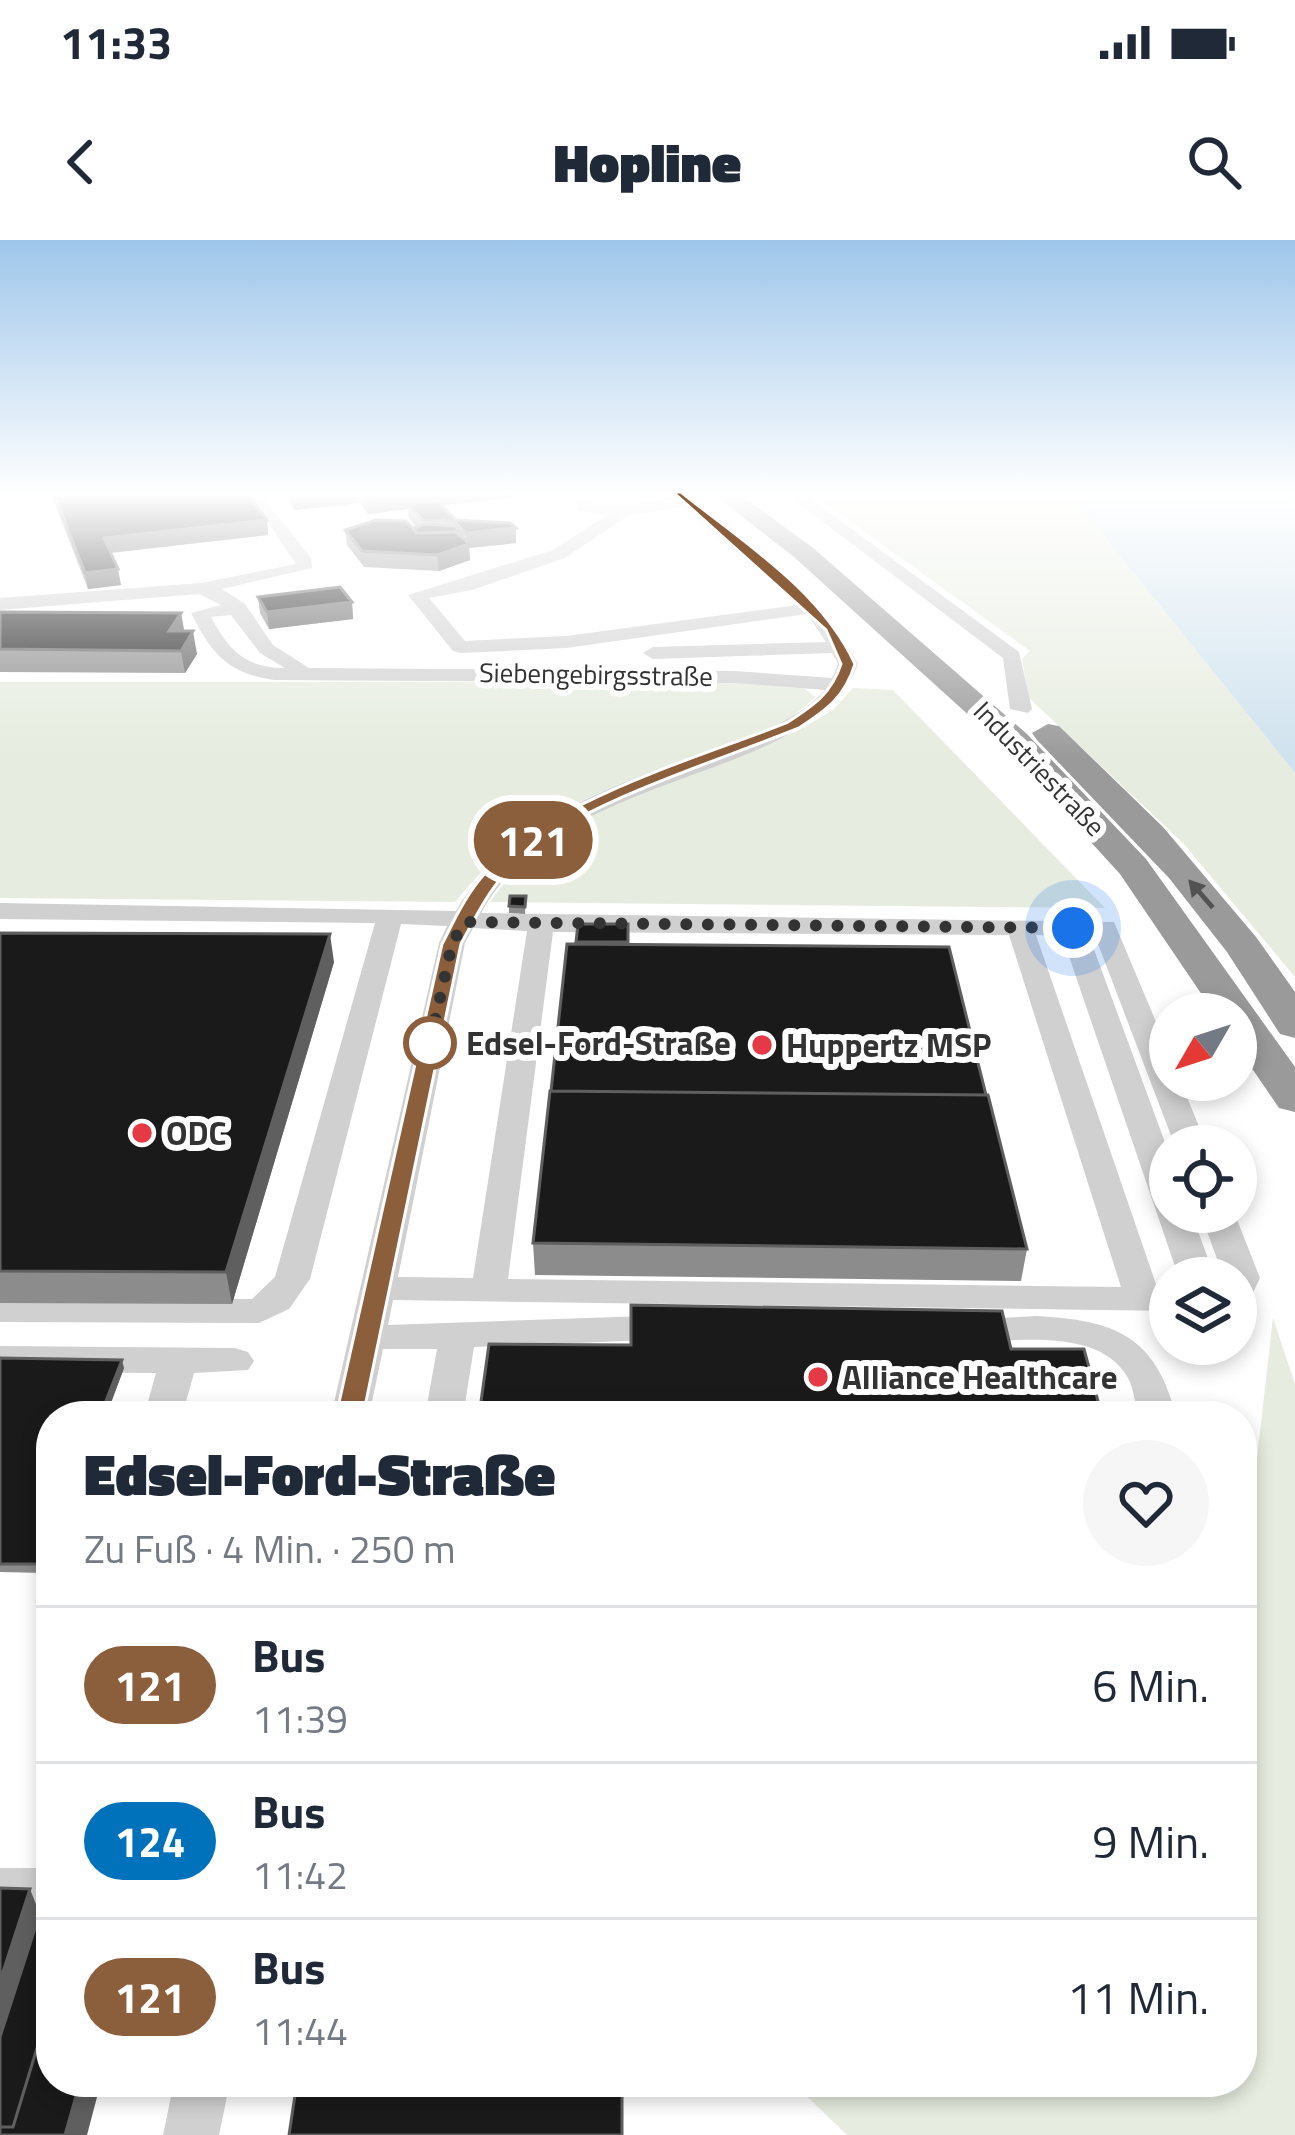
<!DOCTYPE html>
<html lang="de">
<meta charset="utf-8">
<style>
:root{--surface:#fff;--page:#f6f6f7;--text:#1f2937;--muted:#747a83;--line:#e0e1e3}
body{margin:0;font-family:"Titillium Web",sans-serif;background:var(--page);color:var(--text);height:100vh;display:flex;flex-direction:column;font-size:45px;white-space:nowrap}
*{box-sizing:border-box;margin:0}
p{font-size:39px;color:var(--muted)}
.icon{flex:none;width:66px;height:66px;fill:none;stroke:currentColor;stroke-width:2;stroke-linecap:round;stroke-linejoin:round}
.map{position:relative;flex:1;overflow:hidden}
.drawer{position:absolute;left:36px;top:1161px;width:1221px;height:696px;display:flex;flex-direction:column;background:var(--surface);border-radius:48px;box-shadow:0 6px 18px #0003}
.drawer>*{flex:none}
.badge{padding:0 24px;border-radius:39px;font-size:42px;line-height:78px}
.needle{width:78px;rotate:231deg}
.buttons{position:absolute;left:1149px;top:753px;display:grid;gap:24px}
.buttons a{display:grid;place-items:center;width:108px;height:108px;border-radius:50%;background:var(--surface);box-shadow:0 6px 18px #0003;font-size:60px}
.you{position:absolute;width:60px;height:60px;margin:-30px;border:9px solid #fff;border-radius:50%;background:#1a73e8;box-shadow:0 0 0 18px #1a73e833}
.map>.badge{position:absolute;translate:-50% -50%;box-shadow:0 0 0 6px #fff}
.round{display:grid;place-items:center;flex:none;width:126px;height:126px;border-radius:63px;background:var(--page)}
.headline{display:flex;align-items:center;justify-content:space-between;height:204px;padding:0 48px}
h1{font-size:57px;font-weight:800;line-height:90px}
ul{padding:0;list-style:none}
li{display:flex;align-items:center;gap:36px;height:156px;padding:0 48px;border-top:3px solid var(--line)}
li div{flex:1}
li b{display:block;font-size:45px}
li em{font-style:normal}
li .badge{min-width:132px;font-weight:700;text-align:center}
.status{display:flex;justify-content:space-between;align-items:center;height:84px;padding:0 60px;background:var(--surface);direction:ltr}
.status svg{height:33px;fill:currentColor}
header{display:flex;justify-content:space-between;align-items:center;height:156px;padding:0 48px;background:var(--surface);font-size:54px;font-weight:800}
.map>svg:first-child{display:block}
.green{fill:#e6ecdf}
.water{fill:#cfe2ee}
.lines{fill:none;stroke-linecap:round;stroke-linejoin:round}
.minor{fill:#d0d0d0;fill-rule:evenodd}
.highway{fill:#9a9a9a;fill-rule:evenodd}
.wall{fill:#8c8c8c}
.shaded-wall{fill:#5f5f5f}
.building{fill:#1a1a1a;stroke:#5f5f5f;stroke-width:3}
.oneway{fill:#525252}
.line{fill:#8b5e3c;stroke:#fff;stroke-width:3}
.walk{stroke:#333;stroke-width:12;stroke-dasharray:0 21.6}
.stop-dot{fill:#fff;stroke:#8b5e3c;stroke-width:6}
.poi-dot{fill:#e63946;stroke:#fff;stroke-width:4.5}
.labels{text-anchor:middle;stroke-width:12;stroke-linejoin:round;paint-order:stroke}
.far-street-label{font-size:27px;fill:#333;stroke:#fff}
.stop-label{font-size:33px;font-weight:bold;fill:#333;stroke:#fff;text-anchor:start}
.poi-label{font-size:33px;font-weight:bold;fill:#333;stroke:#fff;text-anchor:start}
</style>
<div class="status"><b>11:33</b><svg viewBox="0 0 49 12"><path d="M0 12V9h3v3zM5 12V6h3v6zM10 12V3h3v9zM15 12V0h3v12zM26 1h20v11H26zM47 4h2v5h-2z"/></svg></div>
<header><svg class="icon" aria-label="back" viewBox="0 0 24 24"><path d="M15 5l-7 7 7 7"/></svg>Hopline<svg class="icon" aria-label="search" viewBox="0 0 24 24"><circle cx="10" cy="10" r="6"/><path d="M15 15l6 6"/></svg></header>
<div class="map">
<svg width="1295" height="1895" viewBox="0 0 1295 1895">
<rect width="100%" height="100%" fill="#fff"/>
<path class="green" d="M812,254H1070L1295,533V737L1183,603L1029,458L1022,419L1030,411Z
M0,442H733L804,448L815,457C786,488 737,501 698,515C599,550 523,577 455,662L0,658Z
M853,448L893,450L1105,668L490,662C561,560 695,539 801,489L833,470Z
M1273,1078L1295,1144V1895H847L792,1842H1242V1349Z"/>
<path class="water" d="M1070,254H1295V533Z"/>
<g class="lines">
<path class="minor" d="M260,254L311,318L312,328L222,349L245,364L273,405L309,428L735,431L832,438L838,424L832,413L653,419L643,413L653,407L826,402L807,374L566,408L460,413L453,411L408,355L553,310L607,275L577,271L578,264L570,254H586L595,264L623,266L687,254C754,306 819,352 858,424C815,543 560,527 481,673L1114,682L1170,815V840H1180L1207,906H1175L1095,696H1089L1170,916V972H1191L1215,1038H1179L1062,696L1036,695L1157,1047H1170V1071L393,1060L388,1085L674,1075L687,1078L692,1087L687,1096L674,1099L474,1107L463,1176H425L437,1109H383L369,1176H331L439,703L447,686L401,684L310,1039L289,1069L259,1083L0,1082V1058L252,1059L275,1037L375,683L0,679V663L456,671C511,575 622,543 719,507C757,493 797,481 825,450L735,443L274,440C227,433 212,414 191,373L221,365L199,354L0,370V358L201,343L296,324L252,259ZM684,267L798,365L566,396L465,401L429,358L472,350L565,318L629,275ZM231,375L260,413L285,428C245,428 229,410 211,377ZM473,688L527,691L473,1038L398,1037L465,703ZM553,692L1009,695L1121,1047L508,1039Z
M786,254H804L1019,412L1032,469L1028,473L1010,469L1003,418Z
M1200,972H1234L1260,1038L1249,1061L1236,1065V1038H1224Z
M1036,1076C1115,1080 1156,1096 1176,1176H1138C1135,1164 1134,1149 1128,1138C1099,1086 1014,1102 965,1102L952,1099L947,1090L952,1081Z
M0,1106L235,1108L248,1112L254,1121L248,1130L194,1133L182,1176H144L156,1133L0,1132Z
M0,1628H51V1674H0Z
M174,1842H230L219,1895H163Z"/>
<path class="highway" d="M713,254H739L812,307L1027,494L1146,619L1295,827V872L1279,868L1236,805V774H1215L1120,634L1005,508L794,317Z
M1048,484L1059,486L1163,587L1256,697L1295,752V798L1280,794L1227,712L1169,638L1037,500L1032,493Z"/>
</g>
<path class="wall" d="M51,254H248L267,280L268,295L111,313L121,345L88,349Z
M271,254H549L441,266L456,280L516,288V303L469,308L470,320L439,331L364,327L347,305L345,290L416,287L409,279L408,269L368,274L360,263L294,270L289,262L288,255L273,257Z
M258,357L352,362L353,379L269,389L260,373Z
M0,372L181,373L184,391L197,414L185,433L0,432Z
M526,656L525,674L509,673V666Z
M578,684H628V705L986,855L1027,1009L1021,1041L535,1035L533,1003L576,704Z
M0,693L334,722L232,1064L0,1063Z
M0,1118L124,1128L106,1176H51L46,1333L0,1332Z"/>
<path class="shaded-wall" d="M292,254H359L360,263L294,270Z
M414,254H549L412,269L407,264L408,269L368,274L367,259Z
M267,280L268,295L107,313L104,298Z
M516,288V303L469,308L470,320L439,331L437,315L467,305L466,293Z
M118,329L121,345L88,349L85,333Z
M352,362L353,379L269,389L267,372Z
M181,373L185,395L169,391Z
M193,391L197,414L185,433L181,411Z
M330,694L334,722L232,1064L226,1032Z
M122,1120L124,1128L106,1176H100Z
M51,1305V1321L46,1333L44,1324Z
M30,1649L43,1682L0,1817V1741Z
M80,1842H101L87,1895H65Z"/>
<path class="building" d="M54,254H248L267,280L104,298L118,329L85,333Z
M362,254H414L367,259Z
M437,261L456,280L510,283L516,288L466,293L454,281L423,280L407,264Z
M376,280L406,281L417,293L456,292L469,304L437,315L362,311L345,290Z
M425,284L455,286L463,295L460,296L456,292L417,293L413,288Z
M340,347L352,362L267,372L258,357Z
M0,372L181,373L169,391H193L181,411L0,409Z
M510,656H526L525,667L509,666Z
M578,684H628V702H576Z
M0,693L330,694L226,1032L0,1031Z
M567,704L949,707L986,855L551,851Z
M550,851L988,855L1027,1009L533,1003Z
M631,1065L1002,1071L1011,1109H1084L1102,1176H479L489,1104L631,1105Z
M0,1118L122,1120L100,1176H51V1305L44,1324H0Z
M0,1648L30,1649L0,1741Z
M40,1673H51V1762L13,1887H0V1797Z
M51,1762V1842H80L65,1895H0V1887H13Z
M297,1842H622V1895H289Z"/>
<defs><path id="oneway-solid" d="M-6-.8H1V-3.2L6.5 0L1 3.2V.8H-6Z" transform="scale(3)"/></defs>
<use class="oneway" href="#oneway-solid" transform="translate(1201 654) rotate(-131)"/>
<linearGradient id="sky" x2="0" y2="1"><stop stop-color="#9ec6ea"/><stop offset="0.49" stop-color="#fff"/><stop offset="1" stop-color="#fff" stop-opacity="0"/></linearGradient>
<rect width="1295" height="519" fill="url(#sky)"/>
<path class="line" d="M673,252H681C743,302 821,350 855,424C845,457 827,470 799,488C721,520 589,560 526,612C496,637 479,670 461,704L363,1176L350,1186L340,1183L336,1176L442,704C452,685 461,664 474,647C534,563 694,520 788,482C814,465 831,454 841,424L826,390Z"/>
<g class="lines">
<path class="walk" d="M430,803L428,812L452,704L464,682L1073,688"/>
</g>
<circle class="stop-dot" cx="430" cy="803" r="24"/>
<g class="poi-dot">
<circle cx="762" cy="805" r="12"/>
<circle cx="142" cy="893" r="12"/>
<circle cx="818" cy="1137" r="12"/>
</g>
<g class="labels">
<g class="far-street-label">
<text transform="translate(596 435) rotate(1)" y="9">Siebengebirgsstraße</text>
<text transform="translate(1039 529) rotate(46)" y="9">Industriestraße</text>
</g>
<g class="stop-label">
<text x="466" y="815">Edsel-Ford-Straße</text>
</g>
<g class="poi-label">
<text x="786" y="817">Huppertz MSP</text>
<text x="166" y="905">ODC</text>
<text x="842" y="1149">Alliance Healthcare</text>
</g>
</g>
</svg>
<div class="buttons">
<a><svg class="needle" viewBox="-14 -14 28 28"><path d="M0-13l5 13h-10z" fill="#e53935"/><path d="M0 13l5-13h-10z" fill="#747a83"/></svg></a>
<a><svg class="icon" aria-label="locate" viewBox="0 0 24 24"><circle cx="12" cy="12" r="6"/><path d="M12 2v4M12 18v4M2 12h4M18 12h4"/></svg></a>
<a><svg class="icon" aria-label="layers" viewBox="0 0 24 24"><path d="M12 4l9 5-9 5-9-5zM3 14l9 5 9-5"/></svg></a>
</div>
<div class="you" style="left:1073px;top:688px"></div>
<b class="badge" style="left:533px;top:600px;background:#8b5e3c;color:#fff">121</b>
<section class="drawer">
<div class="headline"><div><h1>Edsel-Ford-Straße</h1><p>Zu Fuß · 4 Min. · 250 m</p></div><a class="round"><svg class="icon" aria-label="heart" viewBox="0 0 24 24"><path d="M12 20l-8-8c-3-5 5-10 8-4 3-6 11-1 8 4z"/></svg></a></div>
<ul>
<li><span class="badge" style="background:#8b5e3c;color:#fff">121</span><div><b>Bus</b><p>11:39</p></div><em>6 Min.</em></li>
<li><span class="badge" style="background:#0072bc;color:#fff">124</span><div><b>Bus</b><p>11:42</p></div><em>9 Min.</em></li>
<li><span class="badge" style="background:#8b5e3c;color:#fff">121</span><div><b>Bus</b><p>11:44</p></div><em>11 Min.</em></li>
</ul>
</section>
</div>
